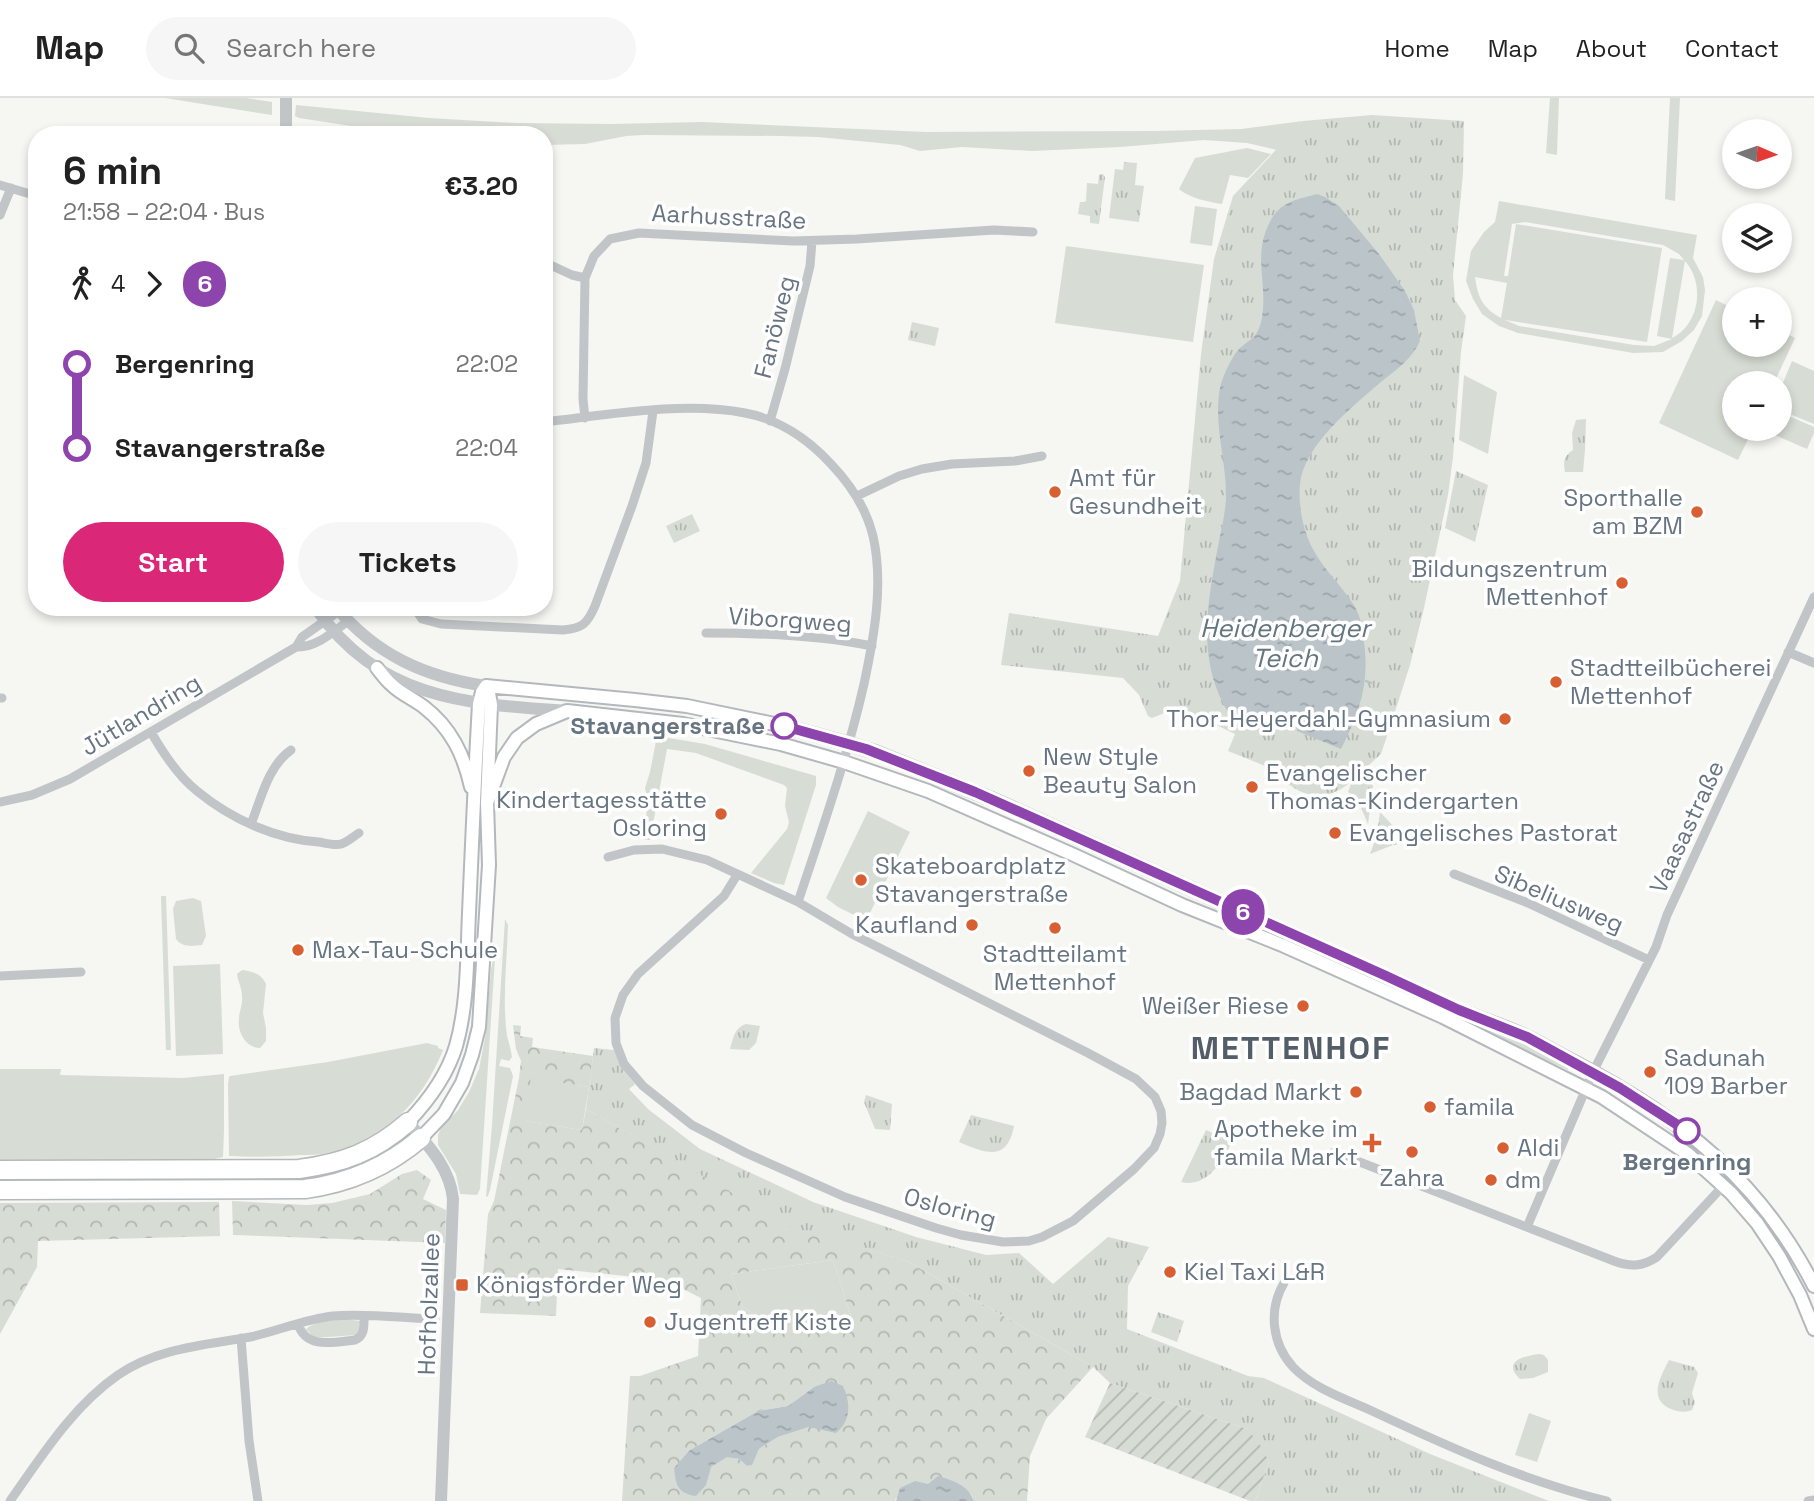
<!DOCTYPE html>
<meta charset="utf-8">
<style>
:root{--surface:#fff;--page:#f6f6f6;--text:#222;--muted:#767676;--line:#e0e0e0;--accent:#db2777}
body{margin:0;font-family:"Space Grotesk",sans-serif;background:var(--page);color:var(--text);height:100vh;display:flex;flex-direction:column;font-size:26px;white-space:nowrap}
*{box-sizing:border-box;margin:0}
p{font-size:23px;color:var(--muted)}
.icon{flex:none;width:38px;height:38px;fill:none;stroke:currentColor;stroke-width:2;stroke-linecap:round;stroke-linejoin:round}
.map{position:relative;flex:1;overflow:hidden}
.details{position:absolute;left:28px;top:28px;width:525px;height:490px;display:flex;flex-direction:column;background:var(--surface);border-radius:28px;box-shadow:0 4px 10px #0003}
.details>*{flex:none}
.badge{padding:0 14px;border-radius:23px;font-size:24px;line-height:46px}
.needle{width:46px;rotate:92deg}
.buttons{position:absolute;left:1722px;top:21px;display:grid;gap:14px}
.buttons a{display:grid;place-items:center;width:70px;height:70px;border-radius:50%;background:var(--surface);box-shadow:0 4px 10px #0003;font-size:35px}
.map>.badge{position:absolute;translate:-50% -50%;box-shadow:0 0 0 4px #fff}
.legs{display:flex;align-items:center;gap:10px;height:77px;padding:0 35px;font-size:23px}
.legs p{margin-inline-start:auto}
.summary{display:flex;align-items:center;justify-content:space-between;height:119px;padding:0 35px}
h1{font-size:38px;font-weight:700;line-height:52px}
.action{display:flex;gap:14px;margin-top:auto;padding:14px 35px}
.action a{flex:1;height:80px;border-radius:42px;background:var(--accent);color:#fff;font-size:28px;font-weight:700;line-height:80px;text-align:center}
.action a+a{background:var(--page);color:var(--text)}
ul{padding:0 35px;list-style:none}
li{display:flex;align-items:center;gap:24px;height:84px;font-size:26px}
li i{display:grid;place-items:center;width:10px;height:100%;margin:0 9px;background:currentColor}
li i::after{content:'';width:18px;height:18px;margin:-9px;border:5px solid;border-radius:50%;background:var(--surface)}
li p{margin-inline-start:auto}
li:first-child i{background:linear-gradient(#0000 50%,currentColor 0)}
li:last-child i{background:linear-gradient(currentColor 50%,#0000 0)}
header{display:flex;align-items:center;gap:42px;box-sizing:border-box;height:98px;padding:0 35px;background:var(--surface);border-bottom:2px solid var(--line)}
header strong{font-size:33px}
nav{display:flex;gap:38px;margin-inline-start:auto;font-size:24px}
.search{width:490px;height:63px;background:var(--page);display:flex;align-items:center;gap:18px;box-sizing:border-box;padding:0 24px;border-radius:38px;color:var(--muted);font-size:26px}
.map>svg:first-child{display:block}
.grass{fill:#d7ddd4;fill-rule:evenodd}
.forest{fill:url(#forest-crowns);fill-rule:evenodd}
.park{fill:url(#park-tufts)}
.garden{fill:url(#garden-furrows)}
.water{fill:url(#water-ripples)}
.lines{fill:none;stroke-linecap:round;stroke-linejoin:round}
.stream{stroke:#bbc5c9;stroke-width:2.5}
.secondary-casing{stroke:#b4b8bc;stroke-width:16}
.motorway-casing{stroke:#b6b9bc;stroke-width:21}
.minor{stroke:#c1c5c8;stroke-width:9}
.tertiary{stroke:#c1c5c8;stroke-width:12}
.secondary{stroke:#fff;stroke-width:12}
.motorway{stroke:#fff;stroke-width:18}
.line-1-casing{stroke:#fff;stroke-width:16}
.line-1{stroke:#8e44ad;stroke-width:10}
.poi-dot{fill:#d85f31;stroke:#fff;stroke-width:2.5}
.stop-1-dot{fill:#fff;stroke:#8e44ad;stroke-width:3.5}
.labels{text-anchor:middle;stroke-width:7;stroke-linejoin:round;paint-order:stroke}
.street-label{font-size:24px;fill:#677582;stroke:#fff}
.poi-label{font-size:24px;fill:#677582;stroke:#fff;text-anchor:start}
.stop-label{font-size:24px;font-weight:bold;fill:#677582;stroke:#fff;text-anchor:end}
.water-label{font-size:26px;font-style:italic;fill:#63767f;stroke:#fff}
.district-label{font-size:32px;font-weight:bold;letter-spacing:2px;fill:#545e68;stroke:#fff}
</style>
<header>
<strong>Map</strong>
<div class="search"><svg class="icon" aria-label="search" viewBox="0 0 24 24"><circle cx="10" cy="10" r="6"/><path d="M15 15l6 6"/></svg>Search here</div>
<nav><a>Home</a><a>Map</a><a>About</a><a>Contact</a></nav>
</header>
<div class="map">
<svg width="1814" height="1403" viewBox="0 0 1814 1403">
<defs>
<pattern id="forest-crowns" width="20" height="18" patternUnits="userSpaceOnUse" patternTransform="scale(1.75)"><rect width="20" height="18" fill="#d7ddd4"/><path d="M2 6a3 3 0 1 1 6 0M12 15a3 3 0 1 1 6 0" fill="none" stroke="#b2b8b1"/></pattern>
<pattern id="park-tufts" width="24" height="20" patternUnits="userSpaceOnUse" patternTransform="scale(1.75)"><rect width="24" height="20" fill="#d7ddd4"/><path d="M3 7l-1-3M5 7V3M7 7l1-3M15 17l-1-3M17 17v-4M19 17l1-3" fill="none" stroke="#b2b8b1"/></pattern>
<pattern id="garden-furrows" width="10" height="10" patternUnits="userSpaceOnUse" patternTransform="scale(1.75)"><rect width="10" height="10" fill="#d7ddd4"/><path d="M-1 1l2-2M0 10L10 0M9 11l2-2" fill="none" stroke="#b2b8b1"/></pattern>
<pattern id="water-ripples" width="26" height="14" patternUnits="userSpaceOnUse" patternTransform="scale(1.75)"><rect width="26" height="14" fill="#bbc5c9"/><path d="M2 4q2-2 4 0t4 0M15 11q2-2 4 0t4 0" fill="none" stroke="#9ca5a9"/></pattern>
</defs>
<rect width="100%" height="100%" fill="#f6f6f3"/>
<path class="grass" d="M165,0H246L272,4V17Z
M1550,0H1559L1557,57L1546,55Z
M1670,0H1680L1675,103L1665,101Z
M296,7L429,20L515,25L612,26L702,24L926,34L1155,33L1241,31L1303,23L1277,52L1247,45L1204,42L1120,49L1032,53L962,49L920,53L900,47L818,39L779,38L644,37L626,38L585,46L544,47V37H409L299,20L295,18Z
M1247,50L1271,56L1248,80L1230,77L1222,106C1209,104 1189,100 1179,91L1195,60Z
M1499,103L1697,137L1693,160L1703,179L1705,192L1702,218L1694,232L1682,243L1663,254L1633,255L1518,235L1499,228L1482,216L1473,201L1466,183L1471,153L1484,134L1495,124ZM1525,124L1663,147L1679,156L1684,162L1670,160L1657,238L1672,241L1654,248L1634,247L1519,228L1505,222L1647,244L1662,150L1516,126L1508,178H1504L1512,126ZM1685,163C1705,185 1700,226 1672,240ZM1475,179L1507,185L1501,220C1482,209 1478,200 1475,179Z
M1195,108L1217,111L1212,148L1190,145Z
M1066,148L1204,167L1193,244L1055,225Z
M1716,202L1734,211V247H1780V232L1795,240L1774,285H1734V331H1753L1738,362L1659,325Z
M1792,263L1814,273V326L1780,312V292Z
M1464,277L1497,294L1488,356L1459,342Z
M1780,314L1814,329V335L1807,351L1770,335L1772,331H1780Z
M657,638L705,646L816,678V687L784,787L774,785L751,775L787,731L789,724L785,708L787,690L784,687L696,655L667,651L650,742H643L648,703L645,690L650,674Z
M868,713L910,734L866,823L838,809L826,800Z
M161,798H166L171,952H166Z
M193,800L201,803L206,838L202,847C192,848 183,850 176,841L173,811L176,803Z
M505,821L508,827C507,864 502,901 507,938C509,945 511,952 512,959L509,963L501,961L499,968L510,970L513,978L490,1092L488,1098L486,1099L492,1027Z
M1327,858L1539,951L1570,967L1568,972L1325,862Z
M495,860L480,1091L477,1097L460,1096L456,1076L438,1047V1037L441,1030L458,1012L469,994L479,971L485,940L491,872L493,861Z
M220,866L223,956L176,958L173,868Z
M242,872C252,873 262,876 266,886L263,915L266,930V943L260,950C246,950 237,934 239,921C239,913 243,907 242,898C242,890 238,884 237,876Z
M427,945L438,948V950L443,952C422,1005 384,1042 327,1055C318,1057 309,1057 300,1057C276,1059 253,1059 229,1058L228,986L229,979L230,978L328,964Z
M0,971H61L60,977L183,980L224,976V1033L223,1059L214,1061L0,1063Z
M531,979L589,989L582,1032L524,1023Z
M833,1162L851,1218L775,1226L743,1210L731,1176Z
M345,1221L360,1223L359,1234L357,1237L314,1240L306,1231C315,1223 332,1222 345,1221Z
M1529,1315L1551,1323L1537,1364L1515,1357Z"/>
<path class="forest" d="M513,927L521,928L520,938L533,940L532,949L593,958L589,989L531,980L525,1023L582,1032L586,1011L793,1129L909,1164L1093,1269L1046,1321L1030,1358L1027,1403H974L971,1396L928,1386L895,1401L896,1403H622L630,1278H640L698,1258L701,1200L665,1182L558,1171L556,1218L480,1215L488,1116L494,1103L519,980L521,963L516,951ZM833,1162L851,1218L774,1226L743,1210L731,1176ZM814,1289L809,1329L778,1339L759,1351L751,1367L747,1368L739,1361L727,1358L711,1369L690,1352L758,1313L788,1308Z
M417,1072L431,1082L423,1101L446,1112L445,1145L233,1137L232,1103L307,1107L332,1105L370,1096L402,1076Z
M219,1104L220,1138L38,1143L37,1169L0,1236V1105Z"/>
<path class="park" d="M1372,17L1464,23L1463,76L1453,177L1455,202L1466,218L1461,254L1453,359L1448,397L1424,510L1410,567L1392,623L1381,656L1357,678L1367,681L1373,688L1368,726L1358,703L1348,694L1352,683C1331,701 1310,703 1287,685C1281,681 1277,674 1270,670C1256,664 1242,659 1228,653L1235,636L1179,609L1152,620L1148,618L1139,597L1123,580L1001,567L1009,515L1158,538L1180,483L1201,256L1214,161L1233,98L1303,23Z
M1124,64L1137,65L1135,87L1144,88L1139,124L1109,120L1115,71L1123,72Z
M1103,76L1105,79L1099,126L1090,125V118L1078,116L1080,104H1084L1086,103L1087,85L1098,86L1099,77Z
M912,224L939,230L935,248L908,242Z
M1586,321L1585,352L1583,374H1565C1563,363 1564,358 1573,352L1572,335L1576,322Z
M1456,373L1488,387L1475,444L1445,430Z
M692,416L700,433L674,445L666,428Z
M1380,714L1395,730L1414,743L1393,747L1370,756L1377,737Z
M746,926L760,928L756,945L749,952L730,951C733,940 735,929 746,926Z
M594,950L614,952L623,972L635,986L629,991L648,1011L700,1051L813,1104L916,1139L986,1157L1019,1155L1053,1186L1108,1139L1149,1149L1128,1188L1127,1231L1248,1278L1264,1280L1430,1356L1549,1403H1255L1269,1364L1247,1331L1110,1285L1093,1269L909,1164L793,1130L586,1011Z
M866,997L892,1006L890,1032L875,1031L864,1004Z
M971,1017L1014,1028C1007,1065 985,1055 959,1044Z
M1206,1032L1232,1044C1222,1064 1207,1090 1181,1084Z
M1158,1214L1184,1223L1177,1244L1151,1234Z
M1539,1256L1544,1257L1548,1262V1274L1533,1280L1520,1281C1501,1263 1525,1258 1539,1256Z
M1669,1262L1694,1269L1698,1275L1692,1295L1695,1305L1692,1312C1685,1315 1678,1314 1671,1311C1647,1301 1661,1278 1669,1262Z"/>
<path class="garden" d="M1110,1285L1247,1331L1259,1345L1269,1364L1255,1403H1250L1085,1339Z"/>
<path class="water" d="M1317,96L1325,99L1339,108L1379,156L1405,193L1414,212L1420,243C1412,261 1396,272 1381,284C1352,309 1304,347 1300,386C1298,408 1303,434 1314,453C1325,473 1343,489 1355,509C1361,520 1363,532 1364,545C1370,585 1359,616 1341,651L1297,633L1296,623H1258L1254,630C1248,627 1241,625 1235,621C1226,614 1220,600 1216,589C1199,541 1210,492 1219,443C1222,429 1225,415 1226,401C1227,363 1213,329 1220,290C1222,280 1229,265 1235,256C1247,240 1258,244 1262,219C1268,183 1251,156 1272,120C1282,103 1300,101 1317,96Z
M831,1283L843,1288C851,1305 851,1323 836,1335L809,1329L778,1339L759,1351L752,1367L747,1368L739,1361L727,1359L711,1369L706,1387L696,1398C677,1395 676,1387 674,1370L690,1352L758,1313L788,1308L814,1289Z
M938,1378C954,1383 968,1387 974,1403H896L900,1390L915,1383L928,1386Z"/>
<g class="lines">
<path class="stream" d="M1366,583L1371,585"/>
<defs>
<path id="secondary" d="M377,570C382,576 386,582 392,587C401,596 414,601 424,609C451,630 464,657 471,689
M487,705L504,659L517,640L536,626L567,613L683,626L781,646L844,664L928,693L1074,757L1182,807L1282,847L1443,919L1602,999L1688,1056L1731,1095L1757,1125L1779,1158L1800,1197L1814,1231
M408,1024C429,1002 447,978 456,948C468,906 467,858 469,815C472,745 475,675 479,606L482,594L486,588L635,602L687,608L784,628L849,646L875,654L994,702L1405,887C1424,896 1443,906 1463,914C1484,922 1506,929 1527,939C1543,947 1558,956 1574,964C1679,1019 1759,1080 1814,1188
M421,1040L444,1016L462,985L472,957L479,929L489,767L487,705L491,607L488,589"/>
<path id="motorway" d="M0,1072L299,1071C343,1065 374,1054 408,1024
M0,1092L305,1091C350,1085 387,1069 421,1040"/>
</defs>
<use href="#secondary" class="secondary-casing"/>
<use href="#motorway" class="motorway-casing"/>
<path class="minor" d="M0,87L37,98
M0,117L11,90
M544,164L572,177L585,180
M585,320L583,301L585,180L594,158L610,141L639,135L793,143L857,141L994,132L1033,134
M770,323L785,271L810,168L812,143
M544,324C607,317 684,303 745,315C778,321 808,341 831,366C851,387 866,409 873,438C884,486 874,539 864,586C847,660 822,732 798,804
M857,398L899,378L922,371L952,366L1015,363L1042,358
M414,509L422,521L441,526L563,532C583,530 587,526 595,508L632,408L646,365L653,313
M706,535C761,535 818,537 872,548
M296,549C316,550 333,534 348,523
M1788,554L1814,565
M0,600H2
M151,634C163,655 178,678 197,693C231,721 275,741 319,744C325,745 335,748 341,746C346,745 354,738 359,735
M0,704L32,697L70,681L296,549L302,539L339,513
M251,726C261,701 268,668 291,652
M608,759L634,752L662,751L707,762L798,804L852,836L1088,955L1136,981L1155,999L1161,1013L1162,1025L1160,1036L1154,1050L1134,1071L1073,1123L1042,1139L1029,1143L1003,1144L961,1137L936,1130L845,1099L746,1055L692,1027L643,988L624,966L616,945L615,920L623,897L638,876L724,798L737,777
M1454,776L1528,805L1649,862
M0,878L81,874
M1334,1054L1614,1163C1630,1169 1642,1169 1657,1159L1724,1087
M1527,1129L1593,974L1656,849L1667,817L1814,499
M1284,1185C1268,1212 1272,1246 1293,1269C1314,1291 1346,1301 1372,1313C1449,1349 1524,1383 1607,1403
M298,1226C306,1252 335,1244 355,1242C365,1238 364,1228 364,1218
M241,1240L249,1343L258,1403
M10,1403C41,1359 73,1308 118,1277C157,1250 205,1247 250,1239C278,1233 305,1221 333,1218C364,1215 404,1220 435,1221
M1808,1403L1814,1402"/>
<path class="tertiary" d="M286,37V0
M315,509C379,601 464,606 567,613
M336,509C376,557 425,579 486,588
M408,1024C428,1047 450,1070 453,1101L441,1403"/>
<use href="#secondary" class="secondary"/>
<use href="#motorway" class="motorway"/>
</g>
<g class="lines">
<defs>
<path id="line-1" d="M784,628L866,651L975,694L1384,877L1459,912L1527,939L1620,990L1687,1033"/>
</defs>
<use href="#line-1" class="line-1-casing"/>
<use href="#line-1" class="line-1"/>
</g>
<g class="poi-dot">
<circle cx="1055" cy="394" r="7"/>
<circle cx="1697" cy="414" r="7"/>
<circle cx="1622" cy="485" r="7"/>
<circle cx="1556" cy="584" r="7"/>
<circle cx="1505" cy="621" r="7"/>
<circle cx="1029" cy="673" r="7"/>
<circle cx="1252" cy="689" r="7"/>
<circle cx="721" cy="716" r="7"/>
<circle cx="1335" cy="735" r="7"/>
<circle cx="861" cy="782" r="7"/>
<circle cx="972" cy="827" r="7"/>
<circle cx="1055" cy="830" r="7"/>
<circle cx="298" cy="852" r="7"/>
<circle cx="1303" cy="908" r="7"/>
<circle cx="1650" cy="974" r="7"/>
<circle cx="1356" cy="994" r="7"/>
<circle cx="1430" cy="1009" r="7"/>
<path d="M1368.5 1034.5h7v7h7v7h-7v7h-7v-7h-7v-7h7z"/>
<circle cx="1503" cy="1050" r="7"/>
<circle cx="1412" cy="1054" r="7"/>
<circle cx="1491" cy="1082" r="7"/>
<circle cx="1170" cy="1174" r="7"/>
<rect x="455" y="1180" width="14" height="14" rx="3.5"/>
<circle cx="650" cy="1224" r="7"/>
</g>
<g class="stop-1-dot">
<circle cx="784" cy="628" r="12"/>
<circle cx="1687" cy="1033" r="12"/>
</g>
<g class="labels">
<g class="street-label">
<text transform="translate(729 119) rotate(3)" y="8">Aarhusstraße</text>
<text transform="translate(775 229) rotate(-76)" y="8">Fanöweg</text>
<text transform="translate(790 522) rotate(4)" y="8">Viborgweg</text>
<text transform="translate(141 617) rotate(-31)" y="8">Jütlandring</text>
<text transform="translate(1687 729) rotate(-65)" y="8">Vaasastraße</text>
<text transform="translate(1559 801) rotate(23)" y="8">Sibeliusweg</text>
<text transform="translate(950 1110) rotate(15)" y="8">Osloring</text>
<text transform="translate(429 1206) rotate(-88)" y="8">Hofholzallee</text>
</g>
<g class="poi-label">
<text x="1069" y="388">Amt für<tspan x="1069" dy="28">Gesundheit</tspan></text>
<text x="1683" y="408" text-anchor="end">Sporthalle<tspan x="1683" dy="28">am BZM</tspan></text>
<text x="1608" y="479" text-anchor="end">Bildungszentrum<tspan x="1608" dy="28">Mettenhof</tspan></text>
<text x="1570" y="578">Stadtteilbücherei<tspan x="1570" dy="28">Mettenhof</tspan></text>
<text x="1491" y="629" text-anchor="end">Thor-Heyerdahl-Gymnasium</text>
<text x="1043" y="667">New Style<tspan x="1043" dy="28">Beauty Salon</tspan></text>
<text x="1266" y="683">Evangelischer<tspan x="1266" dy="28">Thomas-Kindergarten</tspan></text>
<text x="707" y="710" text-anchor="end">Kindertagesstätte<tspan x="707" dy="28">Osloring</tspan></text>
<text x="1349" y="743">Evangelisches Pastorat</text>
<text x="875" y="776">Skateboardplatz<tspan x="875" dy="28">Stavangerstraße</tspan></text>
<text x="958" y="835" text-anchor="end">Kaufland</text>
<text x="312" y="860">Max-Tau-Schule</text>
<text x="1055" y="864" text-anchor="middle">Stadtteilamt<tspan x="1055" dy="28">Mettenhof</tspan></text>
<text x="1289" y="916" text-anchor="end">Weißer Riese</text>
<text x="1664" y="968">Sadunah<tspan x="1664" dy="28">109 Barber</tspan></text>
<text x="1342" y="1002" text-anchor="end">Bagdad Markt</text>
<text x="1444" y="1017">famila</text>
<text x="1358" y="1039" text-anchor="end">Apotheke im<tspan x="1358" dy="28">famila Markt</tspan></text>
<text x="1517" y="1058">Aldi</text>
<text x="1412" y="1088" text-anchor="middle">Zahra</text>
<text x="1505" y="1090">dm</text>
<text x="1184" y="1182">Kiel Taxi L&amp;R</text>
<text x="476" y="1195">Königsförder Weg</text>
<text x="664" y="1232">Jugentreff Kiste</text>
</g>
<g class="stop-label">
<text x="765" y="636">Stavangerstraße</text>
<text x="1687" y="1072" text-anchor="middle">Bergenring</text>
</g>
<g class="water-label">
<text x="1285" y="539">Heidenberger<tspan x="1285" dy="30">Teich</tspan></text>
</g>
<g class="district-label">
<text x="1291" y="961">METTENHOF</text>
</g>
</g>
</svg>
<div class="buttons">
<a><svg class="needle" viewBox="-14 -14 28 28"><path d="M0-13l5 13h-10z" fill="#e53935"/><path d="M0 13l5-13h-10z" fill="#767676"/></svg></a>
<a><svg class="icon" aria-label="layers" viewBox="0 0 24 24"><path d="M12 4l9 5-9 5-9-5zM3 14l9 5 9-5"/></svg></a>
<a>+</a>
<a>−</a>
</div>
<b class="badge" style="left:1243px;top:814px;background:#8e44ad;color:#fff">6</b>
<section class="details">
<div class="summary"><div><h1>6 min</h1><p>21:58 – 22:04 · Bus</p></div><b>€3.20</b></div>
<div class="legs"><svg class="icon" aria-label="walk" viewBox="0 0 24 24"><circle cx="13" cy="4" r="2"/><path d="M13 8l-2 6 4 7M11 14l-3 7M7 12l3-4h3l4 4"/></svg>4<svg class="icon" aria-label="forward" viewBox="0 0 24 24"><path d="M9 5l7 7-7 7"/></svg><b class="badge" style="background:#8e44ad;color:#fff">6</b></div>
<ul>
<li><i style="color:#8e44ad"></i><b>Bergenring</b><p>22:02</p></li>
<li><i style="color:#8e44ad"></i><b>Stavangerstraße</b><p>22:04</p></li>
</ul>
<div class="action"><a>Start</a><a>Tickets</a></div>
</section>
</div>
